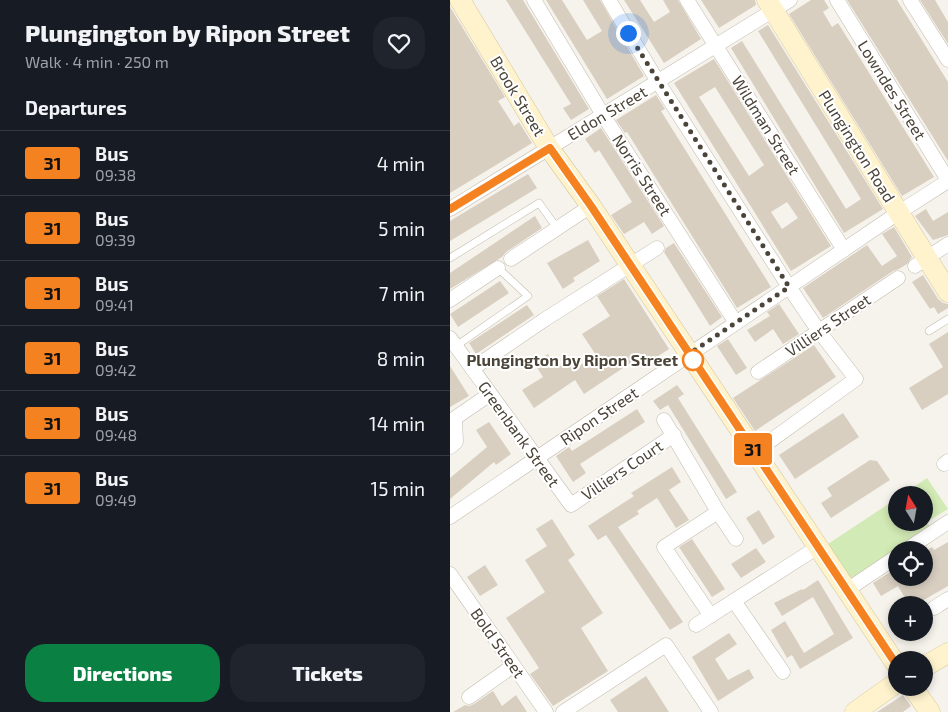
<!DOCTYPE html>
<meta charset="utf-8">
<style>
:root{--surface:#171b24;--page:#20242c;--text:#f1f3f6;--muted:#9ea1a6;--line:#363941;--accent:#0b8043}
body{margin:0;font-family:"Exo 2",sans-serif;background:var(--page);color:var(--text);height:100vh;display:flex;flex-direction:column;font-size:19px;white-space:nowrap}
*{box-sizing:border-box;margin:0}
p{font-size:16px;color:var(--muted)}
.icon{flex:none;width:28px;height:28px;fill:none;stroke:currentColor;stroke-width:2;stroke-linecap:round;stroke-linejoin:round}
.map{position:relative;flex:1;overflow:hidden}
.panel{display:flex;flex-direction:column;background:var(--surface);width:450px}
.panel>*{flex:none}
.badge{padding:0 10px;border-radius:4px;font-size:18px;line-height:32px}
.needle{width:32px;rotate:349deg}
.buttons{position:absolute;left:438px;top:486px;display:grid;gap:10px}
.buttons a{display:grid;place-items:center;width:45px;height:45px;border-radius:50%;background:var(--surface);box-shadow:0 2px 8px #0003;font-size:25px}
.you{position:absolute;width:25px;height:25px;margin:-12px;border:4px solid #fff;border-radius:50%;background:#1a73e8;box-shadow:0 0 0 8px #1a73e833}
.map>.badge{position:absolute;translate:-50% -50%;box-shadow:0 0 0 2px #fff}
h2{padding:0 25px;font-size:19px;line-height:45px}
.round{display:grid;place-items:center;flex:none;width:52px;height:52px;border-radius:20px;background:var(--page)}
.head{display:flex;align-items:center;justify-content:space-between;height:85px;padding:0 25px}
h1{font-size:24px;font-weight:800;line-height:38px}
.cta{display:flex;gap:10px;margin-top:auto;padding:10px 25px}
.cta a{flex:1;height:58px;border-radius:20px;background:var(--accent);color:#fff;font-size:20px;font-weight:800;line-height:58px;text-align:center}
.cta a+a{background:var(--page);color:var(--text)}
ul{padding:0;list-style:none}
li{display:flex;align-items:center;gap:15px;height:65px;padding:0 25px;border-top:1px solid var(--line)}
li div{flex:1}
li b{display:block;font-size:19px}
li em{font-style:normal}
li .badge{min-width:55px;font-weight:700;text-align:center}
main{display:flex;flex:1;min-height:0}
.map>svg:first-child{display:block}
.green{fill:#d2eab5}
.building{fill:#d8cfc1;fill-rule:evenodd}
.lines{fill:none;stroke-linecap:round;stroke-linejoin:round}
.lane-casing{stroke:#c2bbae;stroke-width:8}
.street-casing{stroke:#c2bbae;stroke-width:15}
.secondary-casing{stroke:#d6c79b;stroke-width:21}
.lane{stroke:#fff;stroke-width:7}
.street{stroke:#fff;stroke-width:14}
.secondary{stroke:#fff3cd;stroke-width:20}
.line-casing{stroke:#fff;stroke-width:11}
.line{stroke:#f58220;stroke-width:8}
.walk{stroke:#4b4439;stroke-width:5;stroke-dasharray:0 9}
.stop-dot{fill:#fff;stroke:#f58220;stroke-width:2.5}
.labels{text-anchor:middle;stroke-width:4;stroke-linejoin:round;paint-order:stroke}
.street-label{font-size:16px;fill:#4b4439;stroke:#fff}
.stop-label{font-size:16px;font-weight:bold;fill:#4b4439;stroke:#fff;text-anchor:end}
</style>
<main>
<section class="panel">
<div class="head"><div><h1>Plungington by Ripon Street</h1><p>Walk · 4 min · 250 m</p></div><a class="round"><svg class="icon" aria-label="heart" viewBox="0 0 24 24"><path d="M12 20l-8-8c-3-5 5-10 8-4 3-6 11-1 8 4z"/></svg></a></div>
<h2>Departures</h2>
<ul>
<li><span class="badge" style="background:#f58220;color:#111">31</span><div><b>Bus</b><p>09:38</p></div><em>4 min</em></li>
<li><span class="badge" style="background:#f58220;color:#111">31</span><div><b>Bus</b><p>09:39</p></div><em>5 min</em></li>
<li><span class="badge" style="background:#f58220;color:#111">31</span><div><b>Bus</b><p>09:41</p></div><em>7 min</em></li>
<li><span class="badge" style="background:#f58220;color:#111">31</span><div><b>Bus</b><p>09:42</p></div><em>8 min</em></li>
<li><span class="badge" style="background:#f58220;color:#111">31</span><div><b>Bus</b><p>09:48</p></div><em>14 min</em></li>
<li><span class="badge" style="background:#f58220;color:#111">31</span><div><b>Bus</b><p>09:49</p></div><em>15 min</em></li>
</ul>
<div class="cta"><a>Directions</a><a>Tickets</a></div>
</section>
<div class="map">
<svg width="498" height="712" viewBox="0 0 498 712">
<rect width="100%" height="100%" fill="#f6f3ec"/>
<path class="green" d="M477,478L498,509L477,522L482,530L452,550H446V554L397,586L372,548L446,499V522H474V495H452Z"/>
<path class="building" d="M56,0H73L139,109L121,120L113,108L121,104Z
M96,0H112L137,40L152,31L133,0H150L194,76L157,99Z
M174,0H190L204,22L220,12L213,0H228L251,39L214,63Z
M251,0H305L306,5L269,28Z
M361,0H374L379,8L373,12L382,27L388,23L484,177L452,196L339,14Z
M397,0H447L498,82V161Z
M470,0H485L498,22V44Z
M0,7L55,97L48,101L64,126L69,122L82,143L0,193Z
M318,25L433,209L394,233L281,48L292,41L396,209L411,199L308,31Z
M264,59L381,246L341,271L224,83ZM265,87L314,165L299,176L249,97ZM337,202L348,218L332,229L321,212Z
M206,95L215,109L211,111L321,287L287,308L177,132L175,133L166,120Z
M151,128L214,226L202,234L194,222L174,234L161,215L182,202L149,150L145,153L135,139Z
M78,174L87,188L0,241V221Z
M476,209L483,221L498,212V235L483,240L465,216Z
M85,216L92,228L56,252L52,257L0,289V273Z
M444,227L462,257L457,264L449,269L443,271L373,318L353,288L417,245L432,266L447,256L432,234Z
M138,240L150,261L123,278L125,281L113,289L97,263Z
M224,243L272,317L260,326L214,252L216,248Z
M473,275L488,299L493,303L498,304V308L488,314L484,307L480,309L462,282Z
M174,279L219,349L193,366L188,358L134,394L125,380L84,408L72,390L93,377L84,363L98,354L107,368L123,357L129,366L146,355L132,334L160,316L147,296Z
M50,281L59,293L8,327L0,314Z
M329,304L349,334L333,344L323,329L305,342L297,330L320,316L317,312Z
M77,305L84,315L26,354L19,343Z
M498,332V394L472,410L459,388L493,367L479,344Z
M278,339L297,368L286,375L267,346Z
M364,345L386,377L305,431L283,398Z
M0,366L19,396L0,407Z
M227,385L234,394L228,398L287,492L276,499L218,405L210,410L203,401Z
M187,409L195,422L130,464L136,473L123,482L106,456L119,447L122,451Z
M393,413L409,437L345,479L329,455Z
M39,422L61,454L46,465L44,462L0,499V478L37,447L26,430Z
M420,460L427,461L440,480L381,518L371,503L382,496L377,488Z
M222,467L231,482L219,490L239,520L226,528L207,498L187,511L189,514L168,527L233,622L220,630L156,535L148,540L138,526L184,496L181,493Z
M309,510L325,537L313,545L296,518Z
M102,519L125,555L118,560L153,613L131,628L158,671L103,706L80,674L89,668L56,618L95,592L75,560L97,546L86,529Z
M242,539L275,589L262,597L229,547Z
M498,542V586L465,605H459L448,586L431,596L423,583L446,568V578H474V552L482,547L484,550Z
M306,548L316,562L291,578L281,564Z
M35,565L48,585L30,596L17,577Z
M368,580L403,638L350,669L342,655L337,658L321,630L335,621L354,653L384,634L363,597L332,616L324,603L352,589L353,590Z
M279,633L287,644L265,659L278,680L299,669L304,678L268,701L242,657Z
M196,676L219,712H168L160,700Z
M43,691L52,706L66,695L77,712H3L15,705L19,706L24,704Z
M453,695L461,706L453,712H427Z"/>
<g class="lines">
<defs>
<path id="lane" d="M0,258L89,203L107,228
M479,331L498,319
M6,346L78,296L48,268"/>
<path id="street" d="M84,0L153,115L286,323
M159,0L208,82L339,287L368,330L406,379L305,452
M237,0L394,250
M387,0L498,180
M460,0L498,60
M0,209L340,0
M61,259L141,206
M465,266L498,244
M0,300L48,268
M0,338L121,505L224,435
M22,369L94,320L207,248
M308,372L448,278
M214,420L268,512L214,547L261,616
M0,447L6,442L5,418L40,394
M494,464L498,461
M268,512L286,539
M0,517L448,213L498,181
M456,550L498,522
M0,574L96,712
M397,590L446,557
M284,601L333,672
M484,608L498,599
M246,625L368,547
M19,697L63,666
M113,712L216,645L261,712"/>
<path id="secondary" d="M10,0L99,148L141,206L446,664
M317,0L498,292
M474,667L498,653
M463,688L480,712
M405,712L446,683"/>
</defs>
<use href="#lane" class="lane-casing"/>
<use href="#street" class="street-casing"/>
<use href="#secondary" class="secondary-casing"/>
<use href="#lane" class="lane"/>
<use href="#street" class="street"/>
<use href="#secondary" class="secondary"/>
</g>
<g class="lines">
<defs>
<path id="line" d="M0,209L100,148L141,206L446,664"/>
</defs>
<use href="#line" class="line-casing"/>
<use href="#line" class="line"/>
<path class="walk" d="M178,33L339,287L239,354L243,360"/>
</g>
<circle class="stop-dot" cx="243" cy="360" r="10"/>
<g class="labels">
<g class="street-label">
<text transform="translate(442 90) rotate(58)" y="6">Lowndes Street</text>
<text transform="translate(68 96) rotate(59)" y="6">Brook Street</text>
<text transform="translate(157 113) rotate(-31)" y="6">Eldon Street</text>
<text transform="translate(316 125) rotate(58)" y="6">Wildman Street</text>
<text transform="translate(407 146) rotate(58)" y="6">Plungington Road</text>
<text transform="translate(192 175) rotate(57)" y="6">Norris Street</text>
<text transform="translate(378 325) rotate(-34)" y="6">Villiers Street</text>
<text transform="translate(149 416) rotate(-34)" y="6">Ripon Street</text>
<text transform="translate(69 434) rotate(54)" y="6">Greenbank Street</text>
<text transform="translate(172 470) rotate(-34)" y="6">Villiers Court</text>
<text transform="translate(48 643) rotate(55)" y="6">Bold Street</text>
</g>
<g class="stop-label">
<text x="228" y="366">Plungington by Ripon Street</text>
</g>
</g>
</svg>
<div class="buttons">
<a><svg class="needle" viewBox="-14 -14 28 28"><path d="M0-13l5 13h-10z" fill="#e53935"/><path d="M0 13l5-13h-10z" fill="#9ea1a6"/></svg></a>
<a><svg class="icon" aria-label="locate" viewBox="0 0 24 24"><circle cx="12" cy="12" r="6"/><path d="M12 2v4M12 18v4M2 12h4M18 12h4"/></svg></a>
<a>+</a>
<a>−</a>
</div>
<div class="you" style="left:178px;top:33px"></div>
<b class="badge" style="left:303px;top:449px;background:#f58220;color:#111">31</b>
</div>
</main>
